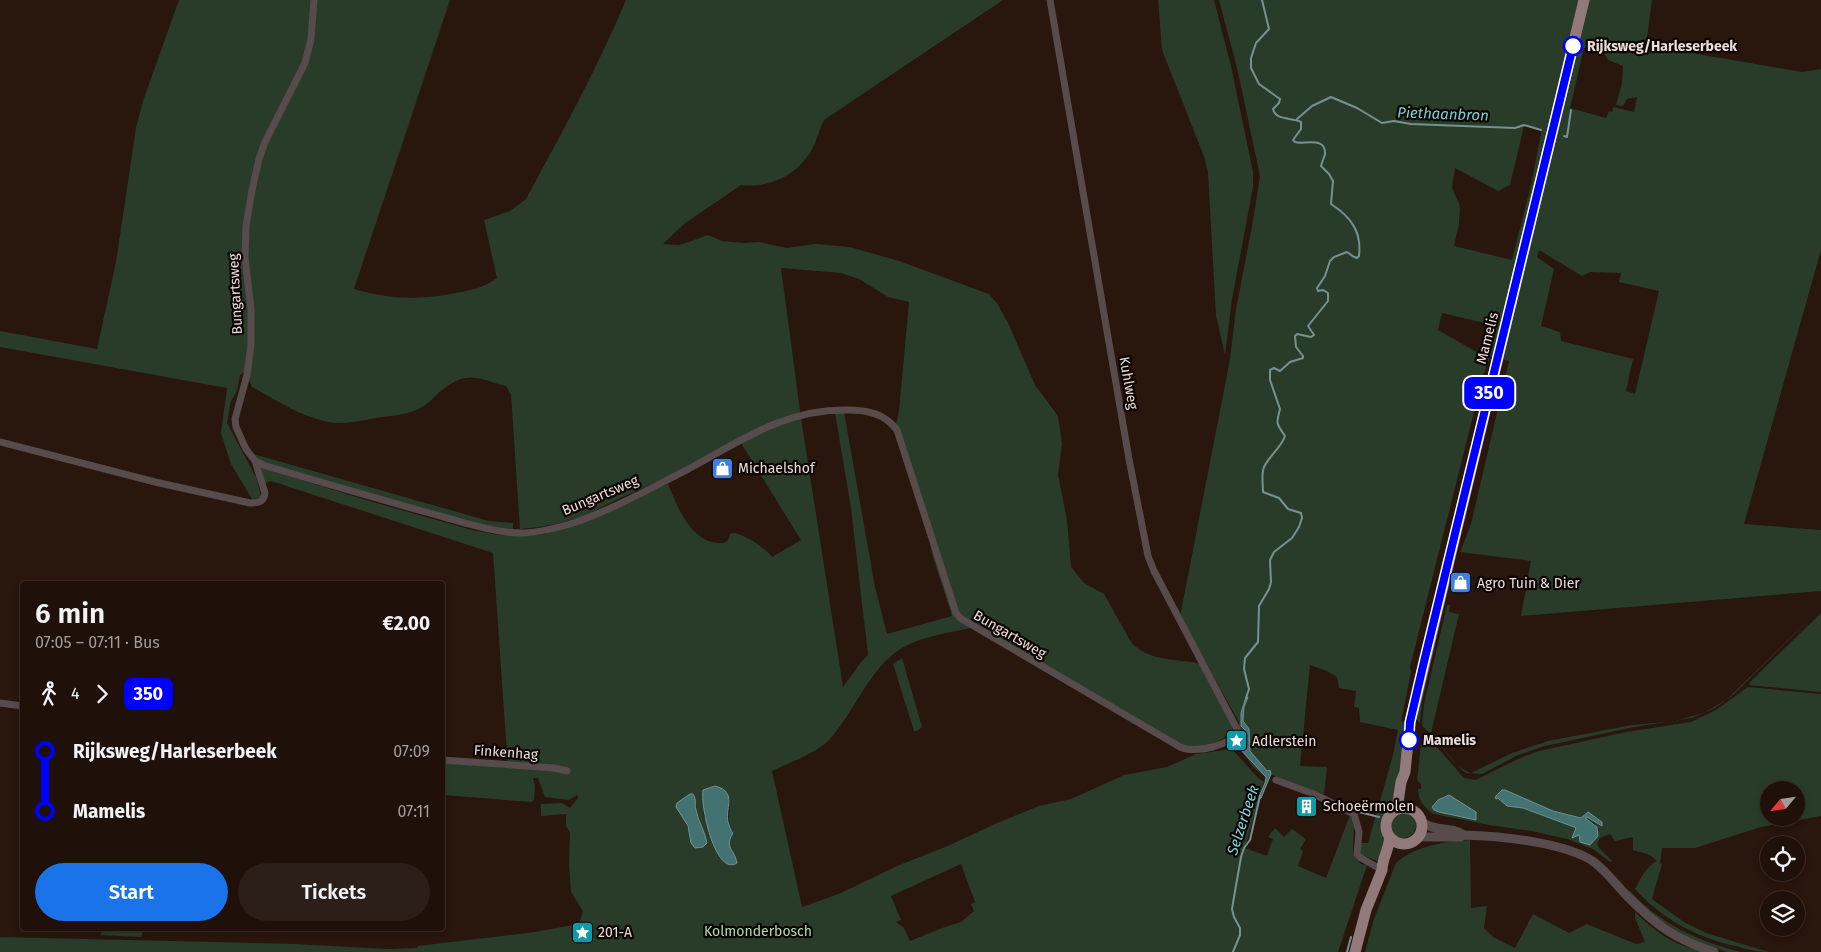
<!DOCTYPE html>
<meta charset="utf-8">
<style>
:root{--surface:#1f100a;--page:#2c1e18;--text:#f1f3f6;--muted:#a19d9c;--line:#3c302b;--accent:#1a73e8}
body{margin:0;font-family:"Fira Sans",sans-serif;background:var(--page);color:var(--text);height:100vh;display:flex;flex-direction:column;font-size:19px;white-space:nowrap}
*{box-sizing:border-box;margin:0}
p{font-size:16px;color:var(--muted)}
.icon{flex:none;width:28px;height:28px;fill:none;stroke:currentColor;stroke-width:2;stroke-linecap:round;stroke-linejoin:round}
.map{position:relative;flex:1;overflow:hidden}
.details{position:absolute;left:20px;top:581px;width:425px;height:350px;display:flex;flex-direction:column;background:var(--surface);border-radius:5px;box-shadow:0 2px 8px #0003,0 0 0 1px var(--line)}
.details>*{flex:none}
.badge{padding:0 10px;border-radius:8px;font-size:18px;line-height:32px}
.needle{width:32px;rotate:241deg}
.fabs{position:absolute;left:1760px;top:781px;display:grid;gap:10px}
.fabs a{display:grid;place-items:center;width:45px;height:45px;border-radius:50%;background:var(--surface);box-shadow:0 2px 8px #0003,0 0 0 1px var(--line);font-size:25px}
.map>.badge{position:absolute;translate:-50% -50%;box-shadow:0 0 0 2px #fff}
.legs{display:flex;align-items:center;gap:8px;height:55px;padding:0 15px;font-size:16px}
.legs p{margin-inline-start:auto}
.head{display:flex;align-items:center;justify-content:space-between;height:85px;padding:0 15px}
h1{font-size:28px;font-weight:600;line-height:38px}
.button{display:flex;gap:10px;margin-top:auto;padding:10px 15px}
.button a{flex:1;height:58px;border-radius:30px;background:var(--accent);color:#fff;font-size:20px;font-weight:600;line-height:58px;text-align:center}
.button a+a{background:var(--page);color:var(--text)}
ul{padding:0 15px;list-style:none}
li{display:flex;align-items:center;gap:18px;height:60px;font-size:19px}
li i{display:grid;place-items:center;width:8px;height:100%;margin:0 6px;background:currentColor}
li i::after{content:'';width:12px;height:12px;margin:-6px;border:4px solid;border-radius:50%;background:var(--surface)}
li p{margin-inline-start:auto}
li:first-child i{background:linear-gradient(#0000 50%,currentColor 0)}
li:last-child i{background:linear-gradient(currentColor 50%,#0000 0)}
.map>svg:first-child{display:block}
.green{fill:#293c29;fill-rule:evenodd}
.water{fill:#437272;stroke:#769290}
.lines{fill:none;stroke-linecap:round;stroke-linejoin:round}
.stream{stroke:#769290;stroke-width:2}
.minor{stroke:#574b4b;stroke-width:7}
.tertiary{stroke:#574b4b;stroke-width:9}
.primary{stroke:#927a7b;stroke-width:11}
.line-1-casing{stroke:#fff;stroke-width:11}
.line-1{stroke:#00f;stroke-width:8}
.stop-1-dot{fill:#fff;stroke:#00f;stroke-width:2.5}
.labels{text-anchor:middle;stroke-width:4.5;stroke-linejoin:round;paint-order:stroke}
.stop-label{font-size:14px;font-weight:bold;fill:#ecddd7;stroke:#0c0503;text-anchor:start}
.street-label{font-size:14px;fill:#ecddd7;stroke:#0c0503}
.poi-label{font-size:14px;fill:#ecddd7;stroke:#0c0503;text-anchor:start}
.park-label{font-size:14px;fill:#acdcad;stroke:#0c0503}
.water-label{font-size:15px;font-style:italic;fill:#7ed2d2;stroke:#0c0503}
</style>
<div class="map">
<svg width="1821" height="952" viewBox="0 0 1821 952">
<rect width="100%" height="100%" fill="#29160d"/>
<path class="green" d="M179,0H450L354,289C390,300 425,300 461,292C475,289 485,287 497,278L484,220L510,211L526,199C561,134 597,69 626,0H1003L824,120C820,128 818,136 814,145C802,173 770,189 741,185L684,224L663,244L680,245L708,235L722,241L744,243L759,242L787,248L815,244L850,247L899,261L989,294L997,303L1009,325L1035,385L1058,416L1062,443L1058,475L1067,520L1071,567L1084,583L1104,594L1131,642C1144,657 1164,659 1182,661C1189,662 1196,661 1201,666L1233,729C1223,742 1203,750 1186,747L971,628C949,633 922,636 902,648C870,667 854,713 829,740C817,753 788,763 772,771L802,907L841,893L897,866L950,845L997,823L1039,806L1071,799L1124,775L1167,767L1196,754L1232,749L1258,778L1264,782L1245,848L1267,856L1273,839L1268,837L1275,828L1284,837L1292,829L1306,839L1300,849L1303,851L1298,866L1326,878L1350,815L1354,821L1353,854L1361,864L1367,865L1338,952H0V937L293,944L389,949L417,948L418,946L535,932L579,924L583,911L571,892L569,864L570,832L566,826V814L541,816V804L562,803L570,808L578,798L577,795L569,800L545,797L538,778H533L535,786L534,800L531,802L443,795L446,763L508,768L493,553L271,481L266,483V491L258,469L263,468L366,500L472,530L499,535L522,536L545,534L634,499L668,484C677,505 686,531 708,541C713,543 719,543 724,543L728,540L731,533C742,532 765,548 772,557L801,540L741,443C705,461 669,477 632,493C619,498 607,505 594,511C570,522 546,527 520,529L511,395L506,386C479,379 468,369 442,390C436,395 429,403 422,407C411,414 394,416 381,417C364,420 346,425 328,422C301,417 276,400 252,387L246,371L240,375L237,391L231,401L227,423L256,477L261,496L259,498L252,499L231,464L221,433L227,388L0,347V331L97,349L116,262L136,128L143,101ZM781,268L841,273L859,279L888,297L909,302L899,411L896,425L921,496L932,554L952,616L887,634L875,587L844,412L835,413L851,508L868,655L861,662L843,687L801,418ZM726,792C734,806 724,817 733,833C728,843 727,842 734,853L710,835L709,827L703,813ZM696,803L695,808L706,837L689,838V832L685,821ZM961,864L975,902L971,904L974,911L961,922L942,928L910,941L904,928L896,922L901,920L891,896Z
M1158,0H1214L1231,66L1253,172V187L1232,299L1225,355L1216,316L1208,173L1205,159L1162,50Z
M1219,0H1652L1646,45L1802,72L1821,69V250L1744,524L1821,530V591L1521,616L1531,561L1460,552L1471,524L1509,361L1490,356L1483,376L1410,667L1411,672L1401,721L1406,723L1397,799L1384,817L1383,825L1386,844L1380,862L1362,855L1360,850L1361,843H1368L1393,755L1398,730L1360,722L1359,708L1354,707L1356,691L1339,688L1337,677L1327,671L1310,665L1300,766L1327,767L1324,794L1269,774L1266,778L1254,768L1240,749L1239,722L1180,617L1230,359L1236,309L1253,221L1260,176L1238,72ZM1584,48L1604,53L1608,60L1623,66L1622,83L1616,105L1623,106L1627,99L1637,97L1634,112L1613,107L1612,112L1609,111L1606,118L1570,108ZM1524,126L1542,129L1531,185L1512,260L1454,246L1459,223L1460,206L1452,188L1455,168L1498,191L1510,185ZM1539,250L1582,276L1590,272L1621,273L1619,282L1659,291L1635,394L1626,391L1633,359L1561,341L1560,332L1541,326L1554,269L1537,257ZM1442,313L1497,326L1490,355L1475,351L1438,330Z
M250,453L489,521L513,523V529L473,524L254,461Z
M1447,605H1450L1449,612L1459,614L1431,733C1441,746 1455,768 1471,773L1512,753L1548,741L1632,725L1675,721L1703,713L1726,700L1821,608L1734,694L1715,708L1692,718L1634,727L1545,746L1518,755L1482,774L1466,773L1463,771L1422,725L1424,704Z
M1821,613V692L1749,685L1752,680Z
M1440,623L1422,703L1420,723L1417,720V711Z
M902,658L922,727L917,731H914L893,664Z
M1748,687L1821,694V816L1761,827L1695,848H1662L1660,863L1662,864L1652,899L1684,922L1706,933L1769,952C1757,952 1746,949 1735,946C1696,937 1662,919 1635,889C1640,880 1646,866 1657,861L1650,855L1633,850V837L1615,841L1610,834L1600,838L1597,844L1599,848L1612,861L1610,862L1593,849L1567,839L1532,831L1489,825L1434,814C1425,809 1418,800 1418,789H1421V784L1417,780L1422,736L1425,741L1428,737L1464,778L1476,780L1520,758L1539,751L1626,732L1691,722L1716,710ZM1505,790L1548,809L1581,818L1588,812L1602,822L1601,826L1587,817L1585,818L1595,824L1599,830L1588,844L1580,842L1576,828L1574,827L1523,808L1507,806L1497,796ZM1769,790H1796V818H1769ZM1444,796L1475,812V820L1438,812L1433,809V806Z
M1390 825a13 13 0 1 1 26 0a13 13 0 1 1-26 0Z
M1470,840L1471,908L1487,906L1484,928L1493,937L1515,948L1533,914L1569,933L1587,924L1636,944L1645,942L1635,918V912C1658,934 1671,943 1702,952H1365L1374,919L1396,863C1414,846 1447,841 1470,840Z
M1630,891C1661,924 1697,941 1741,952H1727L1701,944L1660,923L1628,892Z
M104,929H144L141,937L100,935Z"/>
<path class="water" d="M1246,697H1248L1244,707L1243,721L1249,729L1250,751L1267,771L1270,770L1271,774L1261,798L1259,797L1265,783L1266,777L1240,749L1239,745L1246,739L1245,730L1241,726V713Z
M715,786C739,792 723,810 729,825C730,828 731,831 733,833C724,848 734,848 737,863C715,877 700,804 703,790Z
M1502,790H1505L1553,811L1581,818L1588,812L1602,822V826L1587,817L1585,818L1597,827L1598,836L1590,845L1580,842L1579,835L1572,838L1576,828L1574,827L1523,808L1507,806L1498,798L1496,799L1495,797Z
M690,794H693C697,800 694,804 696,810C698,821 705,831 707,843L703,847L695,848L691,843L688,826L676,807L677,803Z
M1449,795L1476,812V820L1439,812L1434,810L1432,807L1438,800Z"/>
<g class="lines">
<path class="stream" d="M1297,119L1312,106L1331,97L1357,108L1382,123L1394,121L1411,124L1515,128L1524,125L1541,130
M1564,136L1567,137L1571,110
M1246,698L1249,689L1244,669L1245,658L1258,642L1259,606L1269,589L1271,582L1270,560L1274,552L1292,538L1299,527L1302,518L1301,513L1288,509L1279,498L1263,492C1263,483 1261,475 1264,467C1269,456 1281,448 1285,436C1276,423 1276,424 1280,409L1270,380V370L1274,368L1280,371L1290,362L1303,358V356L1296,347L1295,336L1297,334L1311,337L1314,335L1308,326L1328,301V293L1323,290L1318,291L1317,288L1325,276L1330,261L1334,257L1347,252L1354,257L1357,258L1359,256C1362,232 1351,217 1331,204L1333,181L1329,174L1321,166C1322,162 1324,158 1325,154C1326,136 1304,145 1295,142L1293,140L1301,129V122C1291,117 1276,121 1273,109L1279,103L1280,99L1259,84L1251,68V58L1256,43L1269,29L1262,0
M1359,812L1379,817
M1233,952L1240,935V928L1234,917L1232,909L1234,897L1241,857L1244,848L1250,840L1260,796
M1347,952L1351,937"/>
<path class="minor" d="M314,0L311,39L305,63L265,142L259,159L252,190L246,226L245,258L251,309V345L247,375L235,419L236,427L246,449L255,461L263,465C316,481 369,496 422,511C452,519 495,534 525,533C540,532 556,528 570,524C604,513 641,494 673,477C732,448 777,409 847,410C867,410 884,413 897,430L956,613L960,618L1180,747C1195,754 1233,746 1237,729L1154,571L1148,556L1129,459L1050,0
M0,442L155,482L250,503C258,503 264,502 265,493L255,461
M0,703L22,706
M442,760L554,768L567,771
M1276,780L1314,794L1354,814L1359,832L1357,854L1361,858L1382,870"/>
<path class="tertiary" d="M1422,822C1434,832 1452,826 1464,835C1499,836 1565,842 1594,862C1607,872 1617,886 1628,897C1657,926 1675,939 1714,952
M1418,837H1460L1462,836"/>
<path class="primary" d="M1386 826a18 18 0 1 1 36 0a18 18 0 1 1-36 0Z
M1397,809L1401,782L1405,772L1410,722L1415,703L1584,0
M1355,952L1366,910L1382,870C1382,859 1389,849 1390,837"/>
</g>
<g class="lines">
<defs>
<path id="line-1" d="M1409,740L1410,722L1423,666L1573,46"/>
</defs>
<use href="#line-1" class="line-1-casing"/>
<use href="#line-1" class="line-1"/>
</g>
<defs>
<symbol id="shop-square" viewBox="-11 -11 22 22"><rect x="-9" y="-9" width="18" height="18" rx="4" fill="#3f7fe0" stroke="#0c0503"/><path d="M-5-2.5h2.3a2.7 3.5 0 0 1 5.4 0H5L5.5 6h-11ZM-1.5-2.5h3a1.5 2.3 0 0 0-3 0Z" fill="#fff"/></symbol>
<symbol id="sight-square" viewBox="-11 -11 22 22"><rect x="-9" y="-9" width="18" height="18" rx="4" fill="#0f9aa8" stroke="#0c0503"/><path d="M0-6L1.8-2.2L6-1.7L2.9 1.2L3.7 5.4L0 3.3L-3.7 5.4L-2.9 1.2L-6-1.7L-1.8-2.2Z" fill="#fff"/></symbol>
<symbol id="building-square" viewBox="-11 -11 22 22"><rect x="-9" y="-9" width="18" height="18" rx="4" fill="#0f9aa8" stroke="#0c0503"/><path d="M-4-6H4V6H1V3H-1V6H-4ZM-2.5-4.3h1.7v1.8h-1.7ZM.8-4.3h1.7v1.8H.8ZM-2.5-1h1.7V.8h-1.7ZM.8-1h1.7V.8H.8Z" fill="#fff"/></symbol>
</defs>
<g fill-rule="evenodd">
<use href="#shop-square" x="710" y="456" width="25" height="25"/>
<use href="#shop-square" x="1448" y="570" width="25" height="25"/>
<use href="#sight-square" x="1224" y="728" width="25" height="25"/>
<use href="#building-square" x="1294" y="794" width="25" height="25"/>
<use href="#sight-square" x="570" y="920" width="25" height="25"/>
</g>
<g class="stop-1-dot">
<circle cx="1573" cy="46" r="9"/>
<circle cx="1409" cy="740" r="9"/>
</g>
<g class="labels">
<g class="stop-label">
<text x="1587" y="51">Rijksweg/Harleserbeek</text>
<text x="1423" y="745">Mamelis</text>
</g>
<g class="street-label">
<text transform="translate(235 294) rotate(-93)" y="5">Bungartsweg</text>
<text transform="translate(1487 338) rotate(-76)" y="5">Mamelis</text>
<text transform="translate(1129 383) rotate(80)" y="5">Kuhlweg</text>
<text transform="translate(600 495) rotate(-23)" y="5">Bungartsweg</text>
<text transform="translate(1010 634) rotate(30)" y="5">Bungartsweg</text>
<text transform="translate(506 752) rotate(4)" y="5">Finkenhag</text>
</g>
<g class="poi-label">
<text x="738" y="473">Michaelshof</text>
<text x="1477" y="588">Agro Tuin &amp; Dier</text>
<text x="1252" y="746">Adlerstein</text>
<text x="1323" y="811">Schoeërmolen</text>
<text x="598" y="937">201-A</text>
</g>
<g class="park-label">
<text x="758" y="936">Kolmonderbosch</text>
</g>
<g class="water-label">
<text transform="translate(1443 114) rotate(2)" y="5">Piethaanbron</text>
<text transform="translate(1243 820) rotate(-72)" y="5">Selzerbeek</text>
</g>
</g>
</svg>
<div class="fabs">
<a><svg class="needle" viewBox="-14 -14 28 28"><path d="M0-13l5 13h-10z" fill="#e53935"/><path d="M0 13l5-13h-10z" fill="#a19d9c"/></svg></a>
<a><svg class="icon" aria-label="locate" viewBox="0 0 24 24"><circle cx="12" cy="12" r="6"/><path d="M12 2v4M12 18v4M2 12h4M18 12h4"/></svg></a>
<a><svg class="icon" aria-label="layers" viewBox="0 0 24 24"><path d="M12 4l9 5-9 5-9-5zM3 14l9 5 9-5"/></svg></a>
</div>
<b class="badge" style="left:1489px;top:393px;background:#00f;color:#fff">350</b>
<section class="details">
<div class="head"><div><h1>6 min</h1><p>07:05 – 07:11 · Bus</p></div><b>€2.00</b></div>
<div class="legs"><svg class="icon" aria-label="walk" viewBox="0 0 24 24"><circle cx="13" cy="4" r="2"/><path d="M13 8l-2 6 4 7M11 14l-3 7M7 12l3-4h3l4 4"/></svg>4<svg class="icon" aria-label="forward" viewBox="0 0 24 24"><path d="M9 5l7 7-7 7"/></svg><b class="badge" style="background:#00f;color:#fff">350</b></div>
<ul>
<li><i style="color:#00f"></i><b>Rijksweg/Harleserbeek</b><p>07:09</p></li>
<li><i style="color:#00f"></i><b>Mamelis</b><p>07:11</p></li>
</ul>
<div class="button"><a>Start</a><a>Tickets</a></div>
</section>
</div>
